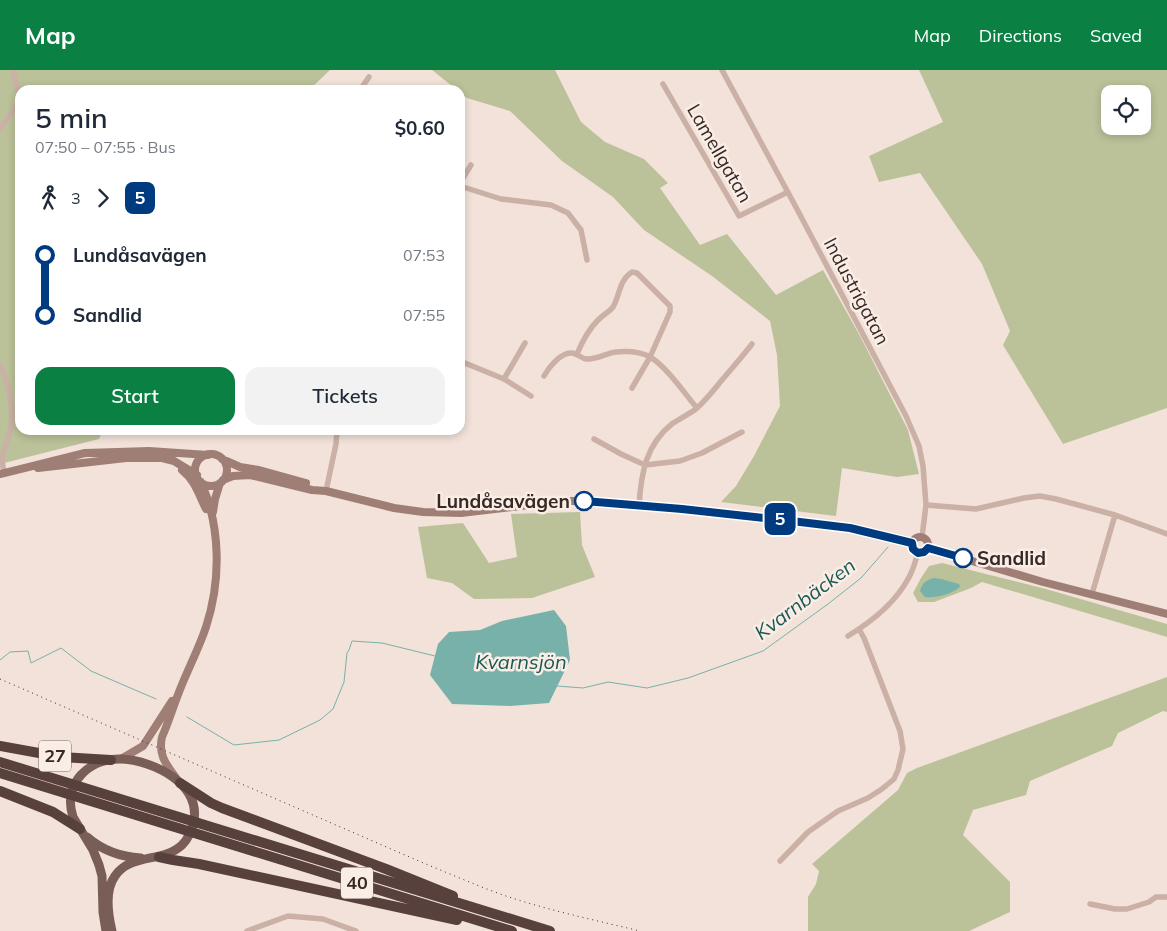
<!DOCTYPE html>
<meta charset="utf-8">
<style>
:root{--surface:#fff;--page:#f2f2f3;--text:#1f2937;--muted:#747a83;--accent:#0b8043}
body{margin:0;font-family:Mulish,sans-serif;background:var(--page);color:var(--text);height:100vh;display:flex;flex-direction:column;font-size:19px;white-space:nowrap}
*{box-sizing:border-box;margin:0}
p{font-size:16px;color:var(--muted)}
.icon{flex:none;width:28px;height:28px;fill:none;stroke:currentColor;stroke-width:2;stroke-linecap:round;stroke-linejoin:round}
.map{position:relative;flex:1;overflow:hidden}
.drawer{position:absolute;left:15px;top:15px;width:450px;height:350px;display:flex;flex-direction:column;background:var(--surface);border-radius:15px;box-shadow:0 2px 8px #0003}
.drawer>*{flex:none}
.badge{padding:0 10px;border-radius:8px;font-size:18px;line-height:32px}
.controls{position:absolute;left:1101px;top:15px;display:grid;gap:10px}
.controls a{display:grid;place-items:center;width:50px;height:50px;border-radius:10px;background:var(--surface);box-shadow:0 2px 8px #0003;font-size:25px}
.map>.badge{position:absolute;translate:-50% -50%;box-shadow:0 0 0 2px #fff}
.legs{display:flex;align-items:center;gap:8px;height:55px;padding:0 20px;font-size:16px}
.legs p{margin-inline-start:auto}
.summary{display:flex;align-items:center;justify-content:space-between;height:85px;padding:0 20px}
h1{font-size:28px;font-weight:600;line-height:38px}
.action{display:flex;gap:10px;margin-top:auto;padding:10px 20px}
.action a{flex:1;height:58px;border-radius:15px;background:var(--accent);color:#fff;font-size:20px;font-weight:600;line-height:58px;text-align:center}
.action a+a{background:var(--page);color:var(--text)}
ul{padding:0 20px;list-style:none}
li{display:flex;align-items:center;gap:18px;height:60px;font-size:19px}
li i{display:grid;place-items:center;width:8px;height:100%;margin:0 6px;background:currentColor}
li i::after{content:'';width:12px;height:12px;margin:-6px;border:4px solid;border-radius:50%;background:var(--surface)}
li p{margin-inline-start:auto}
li:first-child i{background:linear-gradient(#0000 50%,currentColor 0)}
li:last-child i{background:linear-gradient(currentColor 50%,#0000 0)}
header{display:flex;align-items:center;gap:30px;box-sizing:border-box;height:70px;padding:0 25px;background:var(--accent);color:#fff}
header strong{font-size:24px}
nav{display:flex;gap:28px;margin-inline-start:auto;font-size:18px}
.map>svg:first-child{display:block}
.green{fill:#bbc299;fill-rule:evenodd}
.water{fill:#77b1a9}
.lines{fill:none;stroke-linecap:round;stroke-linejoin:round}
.stream{stroke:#77b1a9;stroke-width:1}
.street{stroke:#cbb0a5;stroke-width:5.5}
.secondary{stroke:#9f7e76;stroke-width:8}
.primary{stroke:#795d57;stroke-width:9}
.highway{stroke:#58413d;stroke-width:10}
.rail{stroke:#362926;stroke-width:1;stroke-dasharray:1 4;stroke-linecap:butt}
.line-1-casing{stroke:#fff;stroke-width:11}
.line-1{stroke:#003b80;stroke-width:8}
.stop-1-dot{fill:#fff;stroke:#003b80;stroke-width:2.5}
.labels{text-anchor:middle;stroke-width:5;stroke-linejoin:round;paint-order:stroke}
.shield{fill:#faede6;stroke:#716460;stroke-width:1}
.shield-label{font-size:18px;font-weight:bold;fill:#362926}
.street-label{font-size:19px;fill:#362926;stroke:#faede6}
.stop-label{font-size:19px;font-weight:bold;fill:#362926;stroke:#faede6;text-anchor:end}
.water-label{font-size:20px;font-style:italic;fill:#1a5953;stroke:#faede6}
</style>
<header>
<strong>Map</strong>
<nav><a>Map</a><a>Directions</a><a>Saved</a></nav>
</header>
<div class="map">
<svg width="1167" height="861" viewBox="0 0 1167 861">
<rect width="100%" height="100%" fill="#f2e2d9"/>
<path class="green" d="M0,0H330L309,20H20V360H103L99,369L0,394Z
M432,0H555L581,52L605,72L644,89L668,113L660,118L700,175L727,164L776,225L823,200L860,266L908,360L919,404L897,407L842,398L836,446L721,432L736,416L754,386L780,336L777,285L770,251L712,206L644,160L613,127L562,91L510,41L467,28L460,23V20H457Z
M919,0H1167V338L1063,374L1003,275L1010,261L982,194L920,103L879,112L869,86L943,52ZM1110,24H1142V56H1110Z
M580,442L582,475L595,507L532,528L474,529L452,513L427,508L418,457L463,453L489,493L517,487L511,444Z
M942,493L1046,519L1167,554V567L982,512L971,518L934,532H918L913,523L921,508L929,496Z
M1167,607V642L1163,641L1118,663L1112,676L1030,711L1026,725L973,740L963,765L1010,812V842L969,861H808V827L816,814L819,801L812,794L898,720L907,703L917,698Z"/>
<path class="water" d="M934,508L941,509L959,514L960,517C950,525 937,528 925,527L920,521C922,513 926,510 934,508Z
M554,540L566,556L570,590L549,633L510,636L452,634L430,605L438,574L449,562L480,560L502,551Z"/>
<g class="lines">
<path class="stream" d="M0,590L10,582L28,581L31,593L61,578L91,601L156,629
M557,616L583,618L608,612L647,618L688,608L763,581L828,534L861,508L888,477
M187,647L234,675L279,670L320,650L333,639L344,612L347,583L349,580L352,571L382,573L435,586"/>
<path class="street" d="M13,0L20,30
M722,0L798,141L906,346L919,376L923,396L926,435L922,467
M663,14L739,146L788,122
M360,20L369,7
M0,58L20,31
M460,113L471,95
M460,116L501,129L551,135L568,143L581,160L587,190
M577,284C582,272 588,260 598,250C603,245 609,242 613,237C620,225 619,210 632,202L637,203L670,236V242L650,287L632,318
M460,291L504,309L531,326
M0,296C10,317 16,343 9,365C4,383 0,384 4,403
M544,306C549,297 561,282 572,283C578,284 581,288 586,289C597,290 606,283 616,282C627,281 641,282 650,287C666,296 685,324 697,338
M504,309L525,273
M594,369L621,384L645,395L680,391L702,383L742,362
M326,421L336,374L337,360
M926,435L976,439L1024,428L1040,426L1056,429L1115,445L1167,464
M639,436C641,403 646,374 673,353C681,348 689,344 696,339C706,330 714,320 722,310C732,298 742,287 752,274
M1092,524L1115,445
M848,566C871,552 895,533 908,509C913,501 915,492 918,483
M780,791L808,762L838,741L868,728L882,719L894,709L898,700L903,679L900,661L864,568L859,559
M1090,834L1115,839H1127L1149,832L1156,827H1167
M247,861L288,846L323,849L356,861"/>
<path class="secondary" d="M195 400a16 16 0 1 1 32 0a16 16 0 1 1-32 0Z
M222,389L240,397L259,400L306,413
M38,398L126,388H162L174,391L197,405
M182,400C195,410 199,425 206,439
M0,404L85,383L149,381L208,385
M223,410L233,406L250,405L312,420L326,421L394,438L423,442L461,443L565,431H584L682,439L800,452L850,458L912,473
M213,442L215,429L220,413
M912 475a8 8 0 1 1 16 0a8 8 0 1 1-16 0Z
M928,478L1043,512L1167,544
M121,689L143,676L172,631
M176,708C166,694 158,685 162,667C169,651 174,634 181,617C189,597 199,578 206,557C221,511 221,457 201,412"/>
<path class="primary" d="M87,767C102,780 121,787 141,788
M106,861L103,842L102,806L99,795L93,780L73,747C62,713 89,688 122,689C154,691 200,713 194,751C192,760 188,769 182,775C163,793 130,783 115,806C104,821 108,844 112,861"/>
<path class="highway" d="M0,676L61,687L111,690
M0,692L550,861
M0,703L512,861
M180,713L211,733L222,738L386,799L453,826
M0,721L53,742L80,759
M159,787L173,790L199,794L457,850"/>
<path class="rail" d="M0,609L421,792C448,803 475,815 503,825C547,840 594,850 640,861"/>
</g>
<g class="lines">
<defs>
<path id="line-1" d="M584,431L682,439L800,452L850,458L912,473L913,479L918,483L924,482L928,478L963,488"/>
</defs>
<use href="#line-1" class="line-1-casing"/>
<use href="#line-1" class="line-1"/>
</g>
<g class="stop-1-dot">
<circle cx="584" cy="431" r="9"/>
<circle cx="963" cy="488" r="9"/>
</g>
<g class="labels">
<g class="shield">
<rect x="39" y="670.5" width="32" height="31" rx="4"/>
<rect x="341" y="797.5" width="32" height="31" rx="4"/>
</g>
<g class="shield-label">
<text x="55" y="692">27</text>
<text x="357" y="819">40</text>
</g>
<g class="street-label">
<text transform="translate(720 83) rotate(60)" y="7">Lamellgatan</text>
<text transform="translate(857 221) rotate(62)" y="7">Industrigatan</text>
</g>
<g class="stop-label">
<text x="570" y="438">Lundåsavägen</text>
<text x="977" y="495" text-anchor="start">Sandlid</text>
</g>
<g class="water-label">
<text transform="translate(805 529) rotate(-37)" y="7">Kvarnbäcken</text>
<text x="521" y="599">Kvarnsjön</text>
</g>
</g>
</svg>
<div class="controls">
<a><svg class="icon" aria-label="locate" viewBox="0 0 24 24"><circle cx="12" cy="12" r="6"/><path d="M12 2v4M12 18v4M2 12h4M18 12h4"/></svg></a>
</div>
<b class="badge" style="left:780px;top:449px;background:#003b80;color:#fff">5</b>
<section class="drawer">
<div class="summary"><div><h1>5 min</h1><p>07:50 – 07:55 · Bus</p></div><b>$0.60</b></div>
<div class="legs"><svg class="icon" aria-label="walk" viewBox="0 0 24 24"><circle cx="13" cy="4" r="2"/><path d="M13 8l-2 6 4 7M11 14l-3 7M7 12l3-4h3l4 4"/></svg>3<svg class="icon" aria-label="forward" viewBox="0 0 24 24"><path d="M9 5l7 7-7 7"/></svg><b class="badge" style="background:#003b80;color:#fff">5</b></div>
<ul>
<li><i style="color:#003b80"></i><b>Lundåsavägen</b><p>07:53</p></li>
<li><i style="color:#003b80"></i><b>Sandlid</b><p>07:55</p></li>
</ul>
<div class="action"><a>Start</a><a>Tickets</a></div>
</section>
</div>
